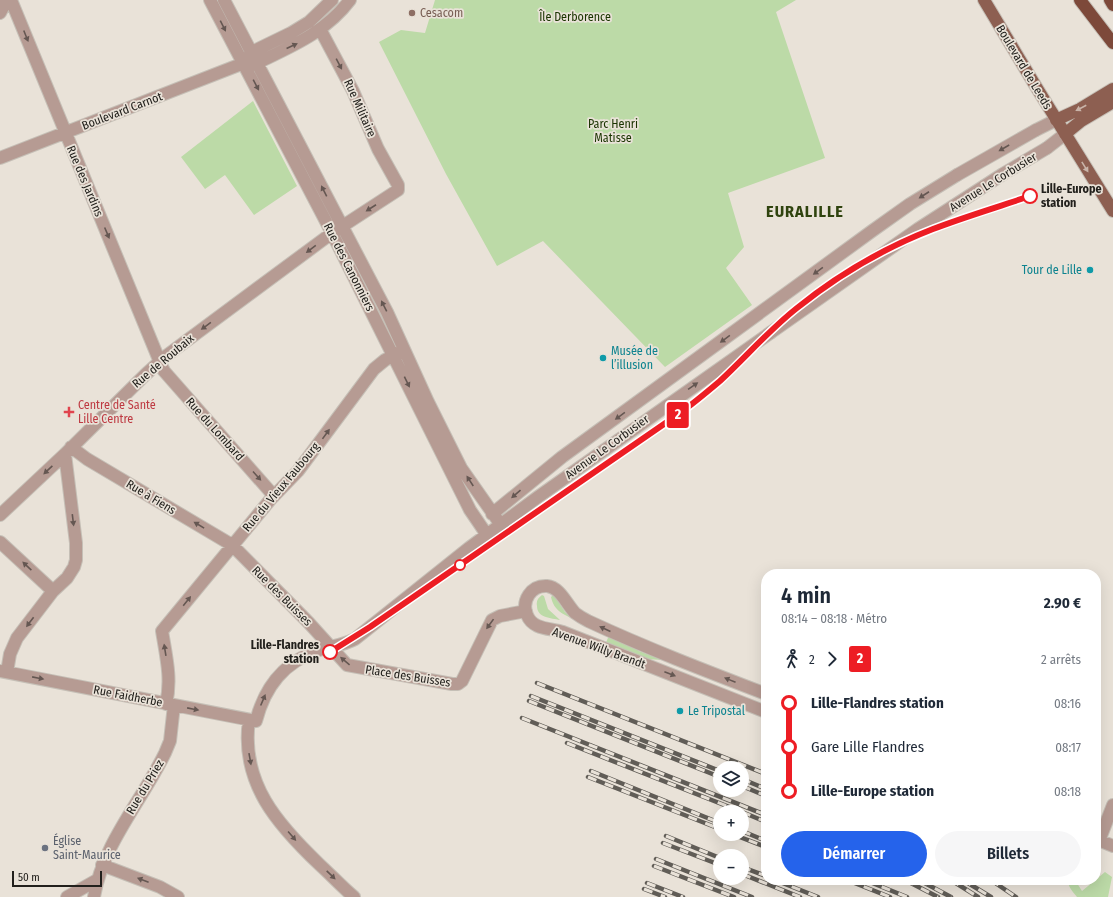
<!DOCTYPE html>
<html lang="fr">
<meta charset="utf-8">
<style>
:root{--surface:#fff;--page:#f6f6f7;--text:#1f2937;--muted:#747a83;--accent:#2563eb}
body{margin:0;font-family:"Fira Sans Condensed",sans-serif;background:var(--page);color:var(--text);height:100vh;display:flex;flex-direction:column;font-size:15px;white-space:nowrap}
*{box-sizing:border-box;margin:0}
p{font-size:13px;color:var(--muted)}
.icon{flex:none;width:22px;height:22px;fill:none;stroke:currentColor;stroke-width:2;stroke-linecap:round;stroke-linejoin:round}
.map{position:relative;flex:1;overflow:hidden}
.panel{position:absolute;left:761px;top:569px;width:340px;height:316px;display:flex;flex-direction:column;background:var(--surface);border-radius:16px;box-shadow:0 4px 16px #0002}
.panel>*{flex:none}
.badge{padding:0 8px;border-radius:3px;font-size:14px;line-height:26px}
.tools{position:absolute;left:713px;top:761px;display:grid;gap:8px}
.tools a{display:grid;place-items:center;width:36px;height:36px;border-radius:50%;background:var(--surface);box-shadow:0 4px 16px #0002;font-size:20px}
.scale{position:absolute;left:12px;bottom:10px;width:90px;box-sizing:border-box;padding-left:4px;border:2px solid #22201c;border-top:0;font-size:11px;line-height:14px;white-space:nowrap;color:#22201c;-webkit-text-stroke:3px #e9e2d8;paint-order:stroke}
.map>.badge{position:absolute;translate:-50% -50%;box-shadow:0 0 0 2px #fff}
.legs{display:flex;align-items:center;gap:6px;height:44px;padding:0 20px;font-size:13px}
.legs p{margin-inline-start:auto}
.summary{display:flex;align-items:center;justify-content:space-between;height:68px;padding:0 20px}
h1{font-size:22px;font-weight:600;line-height:30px}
.primary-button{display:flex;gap:8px;margin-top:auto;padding:8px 20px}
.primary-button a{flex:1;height:46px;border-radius:24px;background:var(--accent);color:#fff;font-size:16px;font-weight:600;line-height:46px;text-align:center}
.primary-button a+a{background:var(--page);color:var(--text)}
ul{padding:0 20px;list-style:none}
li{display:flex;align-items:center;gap:14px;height:44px;font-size:15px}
li i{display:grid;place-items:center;width:6px;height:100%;margin:0 5px;background:currentColor}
li i::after{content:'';width:10px;height:10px;margin:-5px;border:3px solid;border-radius:50%;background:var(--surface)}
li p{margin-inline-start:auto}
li:first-child i{background:linear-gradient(#0000 50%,currentColor 0)}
li:last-child i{background:linear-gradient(currentColor 50%,#0000 0)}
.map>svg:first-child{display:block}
.green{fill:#bcdaa7}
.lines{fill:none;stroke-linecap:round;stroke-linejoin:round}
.minor-casing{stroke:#c5bfb6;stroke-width:14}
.major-casing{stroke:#c5bfb6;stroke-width:14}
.highway-casing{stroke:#c5bfb6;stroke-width:14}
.minor{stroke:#b69b93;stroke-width:12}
.major{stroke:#8d5f51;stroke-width:12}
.highway{stroke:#7d493a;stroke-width:12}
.rail-casing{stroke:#615d57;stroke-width:4.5}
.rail{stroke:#e9e2d8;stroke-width:3;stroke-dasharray:9;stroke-linecap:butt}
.minor-bridge-casing{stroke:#c5bfb6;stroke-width:14;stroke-linecap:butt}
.minor-bridge{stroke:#b69b93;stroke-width:12}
.oneway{fill:#655752}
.oneway2{fill:#c9b4a9}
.line-1-casing{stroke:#fff;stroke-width:9}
.line-1{stroke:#ed1d24;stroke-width:6}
.education-dot{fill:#8d6e63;stroke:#e9e2d8;stroke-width:1.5}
.stop-1-dot{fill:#fff;stroke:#ed1d24;stroke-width:2}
.culture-dot{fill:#0f9aa8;stroke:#e9e2d8;stroke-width:1.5}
.health-dot{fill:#e0444e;stroke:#e9e2d8;stroke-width:1.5}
.worship-dot{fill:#6b7280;stroke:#e9e2d8;stroke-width:1.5}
.labels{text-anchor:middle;stroke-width:3.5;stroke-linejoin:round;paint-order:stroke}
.education-label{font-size:12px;fill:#785e54;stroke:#e9e2d8;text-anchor:start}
.park-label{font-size:12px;fill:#1a3400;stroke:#e9e2d8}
.street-label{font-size:12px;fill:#22201c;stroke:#e9e2d8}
.stop-label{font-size:12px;font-weight:bold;fill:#22201c;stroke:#e9e2d8;text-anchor:start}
.culture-label{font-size:12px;fill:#0d838f;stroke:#e9e2d8;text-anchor:start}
.health-label{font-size:12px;fill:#be3a42;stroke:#e9e2d8;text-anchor:start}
.worship-label{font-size:12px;fill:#5b616d;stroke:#e9e2d8;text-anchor:start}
.district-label{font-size:16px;font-weight:bold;letter-spacing:1px;fill:#2f430e;stroke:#e9e2d8}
</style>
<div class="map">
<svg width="1113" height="897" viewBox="0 0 1113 897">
<rect width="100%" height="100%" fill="#e9e2d8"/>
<path class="green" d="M435,0H796L776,12L825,158L728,193L744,247L726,268L752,305L665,367L543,241L497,266L446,174L379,42L401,30L425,33Z
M253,101L297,186L254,215L225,175L205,189L181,157Z
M542,595L544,596L548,609L560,620C551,618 537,618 537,606C536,601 538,598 542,595Z
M554,595L565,612L575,620C563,614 554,611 551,597L552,596Z
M610,633L639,651L663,660L646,659L605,645Z
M1105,872L1112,877L1108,897H1077C1073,892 1068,887 1068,880H1075L1082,891Z"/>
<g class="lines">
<defs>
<path id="minor" d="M11,0L162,367L164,371L274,496
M210,0L332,233L461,492L470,510L487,535
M224,0L387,312L428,402L461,468L501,525
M0,13L7,0
M251,65L257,63C292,46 326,32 350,0
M1036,130L1056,120
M1047,148L1065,134
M0,158L244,63L252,52L291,33L309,22L332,0
M71,447L87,459L232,545L309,623L347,665L452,684H458L462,681L492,620L500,616L526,611
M492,514L562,457L872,231L910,204L957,175
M0,515L65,454L146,374L166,356L332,233L398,190V185L378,149L353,91L320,29
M0,542L53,591
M0,671L256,721C265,686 284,662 319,650C332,646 344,645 355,639L469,548L538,497L770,333
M7,672L10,654L17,638L53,591L67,578L74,567L76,560V543L65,454
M766,694C706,671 646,648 588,621C584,619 579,616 575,613C567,605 560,587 547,586C531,585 521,601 527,615C533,630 550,628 563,632L766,712
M166,704C172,679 166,656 162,631L270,500L298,471L374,369L385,360L400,352
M249,720C240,783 278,825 320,865C332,876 342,887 354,897
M1096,839L1113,846
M1099,841L1113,805
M102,865L160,887L178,897
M67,897L97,880
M94,897C103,843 142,801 165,753L170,741L174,705"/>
<path id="major" d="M984,0L1035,85L1113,211
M1056,120L1080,109L1113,89
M1065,134L1081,121L1113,102"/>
<path id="highway" d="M1080,0L1113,43
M1110,0L1113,5"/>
</defs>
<use href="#minor" class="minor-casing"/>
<use href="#major" class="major-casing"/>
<use href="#highway" class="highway-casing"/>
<use href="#minor" class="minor"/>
<use href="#major" class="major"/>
<use href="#highway" class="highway"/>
<defs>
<path id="rail" d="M537,683L766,774
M531,696L720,771
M529,701L720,777
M522,718L766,815
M567,743L742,812
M591,771L720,823
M588,777L720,829
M742,779L766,789
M742,786L766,796
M742,812L766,822
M742,831L766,841
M732,834L766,847
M666,836L720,858
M663,843L720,865
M656,859L752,897
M654,866L734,897
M742,867L766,876
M742,874L800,897
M775,880L818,897
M847,880L890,897
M865,880L907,897
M905,880L938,897
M919,880L951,897
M951,880L978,897
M963,880L991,897
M991,880L1016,897
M647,883L683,897
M644,889L665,897"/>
</defs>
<use href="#rail" class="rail-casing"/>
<use href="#rail" class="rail"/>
<defs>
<path id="minor-bridge" d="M957,175L1036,130
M770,333L918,229L1003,174L1047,148"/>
</defs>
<use href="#minor-bridge" class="minor-bridge-casing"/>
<use href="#minor-bridge" class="minor-bridge"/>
</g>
<defs><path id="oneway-solid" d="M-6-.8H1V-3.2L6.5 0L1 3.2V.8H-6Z"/></defs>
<g class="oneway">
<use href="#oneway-solid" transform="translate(223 26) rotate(63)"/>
<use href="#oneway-solid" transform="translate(26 36) rotate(68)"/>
<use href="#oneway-solid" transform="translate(292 46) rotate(-25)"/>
<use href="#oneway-solid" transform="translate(339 64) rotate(62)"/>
<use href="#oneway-solid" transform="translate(256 85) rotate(62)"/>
<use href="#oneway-solid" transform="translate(1004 148) rotate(150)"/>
<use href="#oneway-solid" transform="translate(324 191) rotate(-117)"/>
<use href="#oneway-solid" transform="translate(924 195) rotate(147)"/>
<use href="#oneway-solid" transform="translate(371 208) rotate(147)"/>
<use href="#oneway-solid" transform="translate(107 233) rotate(67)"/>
<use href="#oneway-solid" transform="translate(311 249) rotate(143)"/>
<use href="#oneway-solid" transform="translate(818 271) rotate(144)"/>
<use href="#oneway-solid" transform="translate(384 306) rotate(-117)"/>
<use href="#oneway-solid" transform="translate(206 326) rotate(144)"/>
<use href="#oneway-solid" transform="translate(725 339) rotate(144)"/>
<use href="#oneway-solid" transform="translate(407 382) rotate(64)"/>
<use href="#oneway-solid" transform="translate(693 386) rotate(-35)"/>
<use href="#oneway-solid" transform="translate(620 416) rotate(144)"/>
<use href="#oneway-solid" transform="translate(326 434) rotate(-54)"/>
<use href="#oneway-solid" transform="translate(48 470) rotate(137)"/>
<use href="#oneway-solid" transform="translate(257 476) rotate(48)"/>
<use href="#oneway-solid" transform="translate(470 481) rotate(-123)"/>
<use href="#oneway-solid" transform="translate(516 494) rotate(139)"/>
<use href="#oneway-solid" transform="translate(73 520) rotate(83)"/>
<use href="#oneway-solid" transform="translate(199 525) rotate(-149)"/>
<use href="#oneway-solid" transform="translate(27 566) rotate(-137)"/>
<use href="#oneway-solid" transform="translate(187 601) rotate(-51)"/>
<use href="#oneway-solid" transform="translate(30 622) rotate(127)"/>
<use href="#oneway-solid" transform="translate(490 624) rotate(126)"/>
<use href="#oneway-solid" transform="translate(605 629) rotate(-155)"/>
<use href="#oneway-solid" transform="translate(165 650) rotate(-99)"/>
<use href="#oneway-solid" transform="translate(345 661) rotate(-140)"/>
<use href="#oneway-solid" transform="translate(670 674) rotate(21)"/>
<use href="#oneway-solid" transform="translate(38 678) rotate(11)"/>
<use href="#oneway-solid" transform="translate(730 680) rotate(-158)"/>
<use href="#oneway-solid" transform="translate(263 700) rotate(-67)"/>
<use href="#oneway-solid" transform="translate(193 709) rotate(11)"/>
<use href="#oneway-solid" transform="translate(250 759) rotate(80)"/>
<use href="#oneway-solid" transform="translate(292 836) rotate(49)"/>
<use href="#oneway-solid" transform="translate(331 875) rotate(44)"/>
<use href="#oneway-solid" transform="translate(143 880) rotate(-159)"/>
</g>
<g class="oneway2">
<use href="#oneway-solid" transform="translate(1081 108) rotate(152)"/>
<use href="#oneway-solid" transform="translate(1085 167) rotate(58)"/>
</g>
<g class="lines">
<defs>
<path id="line-1" d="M330,652L370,627L680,413C694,403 707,392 720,381C746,357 769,330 797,308C838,275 884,248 933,229C964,217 998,207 1030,196"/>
</defs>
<use href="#line-1" class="line-1-casing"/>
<use href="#line-1" class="line-1"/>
</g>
<circle class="education-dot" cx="412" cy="13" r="4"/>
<g class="stop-1-dot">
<circle cx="1030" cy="196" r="7"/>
<circle cx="460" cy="565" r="5"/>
<circle cx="330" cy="652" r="7"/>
</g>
<g class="culture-dot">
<circle cx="1090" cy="270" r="4"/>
<circle cx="603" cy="358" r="4"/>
<circle cx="680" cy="711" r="4"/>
</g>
<path class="health-dot" d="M67 406h4v4h4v4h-4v4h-4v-4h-4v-4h4z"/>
<circle class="worship-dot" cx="45" cy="848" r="4"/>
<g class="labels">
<g class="education-label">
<text x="420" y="17">Cesacom</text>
</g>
<g class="park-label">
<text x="575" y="21">Île Derborence</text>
<text x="613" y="128">Parc Henri<tspan x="613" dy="14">Matisse</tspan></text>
</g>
<g class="street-label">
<text transform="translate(1024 67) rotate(59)" y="4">Boulevard de Leeds</text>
<text transform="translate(360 108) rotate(66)" y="4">Rue Militaire</text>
<text transform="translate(122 111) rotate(-21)" y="4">Boulevard Carnot</text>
<text transform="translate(85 181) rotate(67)" y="4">Rue des Jardins</text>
<text transform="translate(993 182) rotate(-32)" y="4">Avenue Le Corbusier</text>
<text transform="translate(349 267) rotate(63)" y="4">Rue des Canonniers</text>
<text transform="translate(163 361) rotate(-40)" y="4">Rue de Roubaix</text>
<text transform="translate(215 429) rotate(48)" y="4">Rue du Lombard</text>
<text transform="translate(607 447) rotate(-36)" y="4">Avenue Le Corbusier</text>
<text transform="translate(281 487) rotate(-50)" y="4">Rue du Vieux Faubourg</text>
<text transform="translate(151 497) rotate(31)" y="4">Rue à Fiens</text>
<text transform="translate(282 596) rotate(45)" y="4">Rue des Buisses</text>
<text transform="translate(599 648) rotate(20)" y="4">Avenue Willy Brandt</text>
<text transform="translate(408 676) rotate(9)" y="4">Place des Buisses</text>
<text transform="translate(128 696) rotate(11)" y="4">Rue Faidherbe</text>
<text transform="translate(145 787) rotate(-59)" y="4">Rue du Priez</text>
</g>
<g class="stop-label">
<text x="1041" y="193">Lille-Europe<tspan x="1041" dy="14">station</tspan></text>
<text x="319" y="649" text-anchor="end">Lille-Flandres<tspan x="319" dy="14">station</tspan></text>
</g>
<g class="culture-label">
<text x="1082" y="274" text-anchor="end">Tour de Lille</text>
<text x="611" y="355">Musée de<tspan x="611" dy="14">l’illusion</tspan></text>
<text x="688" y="715">Le Tripostal</text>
</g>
<g class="health-label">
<text x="78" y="409">Centre de Santé<tspan x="78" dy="14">Lille Centre</tspan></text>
</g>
<g class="worship-label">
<text x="53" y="845">Église<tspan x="53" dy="14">Saint-Maurice</tspan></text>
</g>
<g class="district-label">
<text x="805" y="217">EURALILLE</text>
</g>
</g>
</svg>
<div class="tools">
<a><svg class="icon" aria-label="layers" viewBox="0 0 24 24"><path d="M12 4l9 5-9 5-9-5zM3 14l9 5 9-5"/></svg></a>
<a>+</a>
<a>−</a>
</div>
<div class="scale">50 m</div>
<b class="badge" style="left:678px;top:415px;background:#ed1d24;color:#fff">2</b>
<section class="panel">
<div class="summary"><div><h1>4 min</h1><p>08:14 – 08:18 · Métro</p></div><b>2.90 €</b></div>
<div class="legs"><svg class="icon" aria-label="walk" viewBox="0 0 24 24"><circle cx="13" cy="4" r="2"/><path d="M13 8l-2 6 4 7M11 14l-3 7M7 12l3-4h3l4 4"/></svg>2<svg class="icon" aria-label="forward" viewBox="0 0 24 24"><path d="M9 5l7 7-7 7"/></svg><b class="badge" style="background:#ed1d24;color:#fff">2</b><p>2 arrêts</p></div>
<ul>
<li><i style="color:#ed1d24"></i><b>Lille-Flandres station</b><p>08:16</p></li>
<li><i style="color:#ed1d24"></i><span>Gare Lille Flandres</span><p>08:17</p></li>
<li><i style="color:#ed1d24"></i><b>Lille-Europe station</b><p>08:18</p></li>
</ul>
<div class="primary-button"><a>Démarrer</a><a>Billets</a></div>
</section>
</div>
